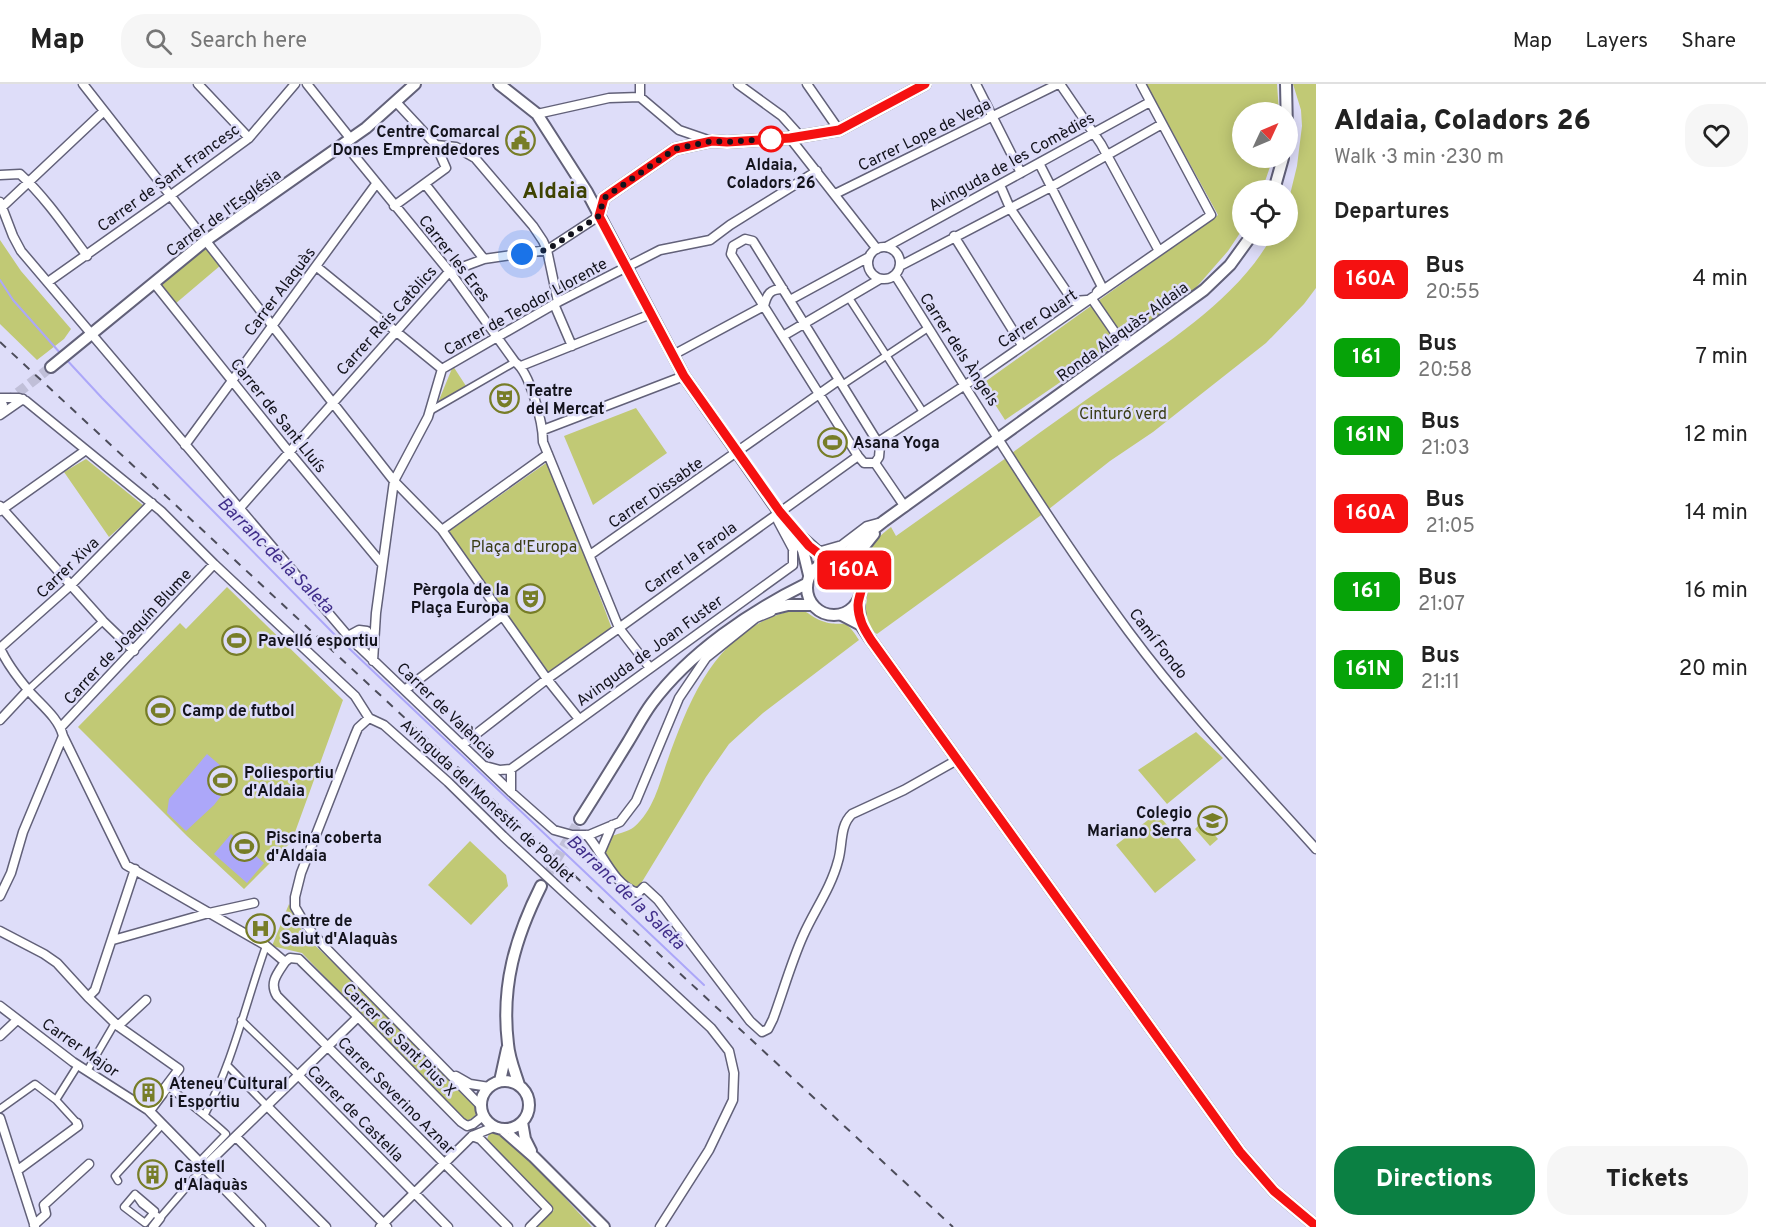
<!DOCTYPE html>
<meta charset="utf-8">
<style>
:root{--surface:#fff;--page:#f6f6f6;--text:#222;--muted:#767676;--line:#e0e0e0;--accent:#0b8043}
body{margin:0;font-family:Overpass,sans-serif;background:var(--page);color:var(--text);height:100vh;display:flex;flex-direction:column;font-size:22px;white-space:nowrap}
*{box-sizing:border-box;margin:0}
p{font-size:20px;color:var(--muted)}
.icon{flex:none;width:33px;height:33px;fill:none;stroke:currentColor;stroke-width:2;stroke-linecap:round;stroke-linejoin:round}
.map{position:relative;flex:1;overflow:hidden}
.sheet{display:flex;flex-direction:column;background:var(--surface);width:450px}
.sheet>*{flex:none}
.badge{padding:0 12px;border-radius:9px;font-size:21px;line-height:39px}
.needle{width:39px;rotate:46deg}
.buttons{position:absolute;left:1232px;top:18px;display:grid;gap:12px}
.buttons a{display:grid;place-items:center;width:66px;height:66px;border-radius:50%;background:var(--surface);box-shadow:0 3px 15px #0003;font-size:30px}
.you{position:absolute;width:30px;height:30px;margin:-15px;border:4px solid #fff;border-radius:50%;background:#1a73e8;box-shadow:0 0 0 9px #1a73e833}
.map>.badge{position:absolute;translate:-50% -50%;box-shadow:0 0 0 3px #fff}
h2{padding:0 18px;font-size:22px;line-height:54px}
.round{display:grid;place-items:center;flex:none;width:63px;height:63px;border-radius:24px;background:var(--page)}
.overview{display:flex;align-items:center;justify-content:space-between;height:102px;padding:0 18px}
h1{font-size:28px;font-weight:800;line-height:45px}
.cta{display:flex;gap:12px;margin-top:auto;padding:12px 18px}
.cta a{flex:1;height:69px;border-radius:24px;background:var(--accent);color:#fff;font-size:24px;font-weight:800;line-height:69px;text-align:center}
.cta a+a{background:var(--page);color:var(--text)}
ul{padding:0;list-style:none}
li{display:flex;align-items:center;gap:18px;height:78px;padding:0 18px}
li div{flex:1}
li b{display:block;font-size:22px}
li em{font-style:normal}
li .badge{min-width:66px;font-weight:700;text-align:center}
header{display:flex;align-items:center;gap:36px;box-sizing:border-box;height:84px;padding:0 30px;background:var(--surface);border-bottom:2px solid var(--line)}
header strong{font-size:28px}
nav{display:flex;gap:33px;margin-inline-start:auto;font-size:21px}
.search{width:420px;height:54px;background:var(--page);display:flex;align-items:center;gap:15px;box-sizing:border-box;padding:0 21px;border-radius:24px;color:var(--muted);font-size:22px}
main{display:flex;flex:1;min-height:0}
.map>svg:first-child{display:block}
.green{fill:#c1c975}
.water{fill:#aca7f9}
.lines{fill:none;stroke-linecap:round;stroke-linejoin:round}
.stream{stroke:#aca7f9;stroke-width:2}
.tertiary-tunnel{stroke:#c0bfd8;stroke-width:10;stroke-dasharray:10 5;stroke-linecap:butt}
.pedestrian-casing{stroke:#626179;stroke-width:9}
.minor-casing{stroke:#626179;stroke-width:11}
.tertiary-casing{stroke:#626179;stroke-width:14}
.secondary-casing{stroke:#626179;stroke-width:14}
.pedestrian{stroke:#fff;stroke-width:6}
.minor{stroke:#fff;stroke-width:8}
.tertiary{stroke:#fff;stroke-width:10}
.secondary{stroke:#fff;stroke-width:10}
.rail{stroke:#4c4c5a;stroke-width:2;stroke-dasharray:8 8;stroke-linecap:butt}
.line-casing{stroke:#fff;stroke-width:14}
.line{stroke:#f51111;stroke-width:9}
.walk{stroke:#13131c;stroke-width:6;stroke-dasharray:0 10.8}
.stop-dot{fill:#fff;stroke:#f51111;stroke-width:3}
.labels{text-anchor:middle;stroke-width:5;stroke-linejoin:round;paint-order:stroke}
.poi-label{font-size:16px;font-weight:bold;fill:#13131c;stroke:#deddf9;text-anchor:start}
.street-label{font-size:16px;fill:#13131c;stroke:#deddf9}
.stop-label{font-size:16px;font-weight:bold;fill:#13131c;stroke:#deddf9}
.park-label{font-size:16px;fill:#3a3d16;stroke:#deddf9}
.water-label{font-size:18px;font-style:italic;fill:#402e8a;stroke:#deddf9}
.district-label{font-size:22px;font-weight:bold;fill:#3e4201;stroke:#deddf9}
</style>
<header>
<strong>Map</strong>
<div class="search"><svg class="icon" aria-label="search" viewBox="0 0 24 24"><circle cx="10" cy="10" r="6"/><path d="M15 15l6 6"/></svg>Search here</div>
<nav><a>Map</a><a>Layers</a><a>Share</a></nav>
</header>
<main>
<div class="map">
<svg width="1316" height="1143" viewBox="0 0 1316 1143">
<rect width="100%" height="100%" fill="#deddf9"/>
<path class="green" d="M1146,0H1277L1279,28H1242V74H1273L1262,106H1242V146L1228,167L1193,207L1005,336L982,300L1218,131Z
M1293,0H1316V204L1304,220L1266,259L1153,348L1110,377L1049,425L1012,369C1046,344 1081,319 1116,295C1171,256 1240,212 1272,152H1287V123L1297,82L1302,42L1301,26Z
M0,156L21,187L71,245L64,255L37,276L0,240Z
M207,163L221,181L175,220L160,201Z
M453,282L466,302L437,321Z
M636,324L667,369L593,421L564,352Z
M1006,374L1044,429L877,550C872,547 867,541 866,536C863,527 867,521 867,513C869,498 860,485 866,471C870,460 882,450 891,443L896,452Z
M86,375L144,422L109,453L64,388Z
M549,377L612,545L550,590L448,448Z
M227,503L343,616L294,751L288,761L244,805L187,752L78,643L180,539L186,545Z
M800,525C808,528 813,534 822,537C844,545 843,530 859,556L763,629L729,660L706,693L637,806C627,798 606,780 605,768C604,762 607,758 609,753C616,750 628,748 634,743C653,727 659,701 667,678C691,610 720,539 800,525Z
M1196,648L1223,674L1167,720L1138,686Z
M1157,729L1196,776L1155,809L1116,761Z
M1203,737L1218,755L1210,762L1195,745Z
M470,757L506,791L508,802L471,841L428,801Z
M289,820L305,852L356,900L463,1011L474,1019L477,1027L475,1032L467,1037L457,1031L302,869L272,862Z
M494,1048C512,1054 575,1125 592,1143H536L554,1126L490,1063L486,1058L489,1050Z"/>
<path class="water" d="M207,670L235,694L214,721L186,747L167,729L169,715Z
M231,750L264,779L247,799L214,770Z"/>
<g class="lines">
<path class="stream" d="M0,196L13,216L61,270
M65,274L102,314L336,552L704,901"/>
<path class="tertiary-tunnel" d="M6,318L51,283
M541,802L580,735"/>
<defs>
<path id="pedestrian" d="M849,214L923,328
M842,301L928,244
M430,327L515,278
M28,606L103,537
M241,936L298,991
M228,982L267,1022
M87,987L115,939
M169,1003C188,1019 208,1033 226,1050L200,1077L151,1027Z
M56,1016L78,981
M0,1025L35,1000L56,1016L77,1039
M205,1030C233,978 246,918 266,862
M118,1097L115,1092L162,1041
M135,1110L142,1120L160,1134L202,1085
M135,1110L155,1127L145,1139L124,1123Z"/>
<path id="minor" d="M83,0L394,397L442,446L547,595L619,544L543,358C543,339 530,288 515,278L453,192L344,59
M198,0L249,54
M307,0L350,54
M738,0L782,32L800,52
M807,0L839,46
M976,0L1021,89
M1060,0L1101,60L1159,167
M640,13V0
M396,18L436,61L456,63L475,74L533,142L543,157L547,166L558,218
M537,30L609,14L640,13L679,46L711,57
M790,54L877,165
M1039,79L1102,203L1097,208
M0,91L20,90C46,114 66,144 87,172
M425,100L484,175
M1000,101L1010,124L1073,217L1087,216
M835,110L1058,0
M0,118L13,152L21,167L348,552L511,708L554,746L572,751H589L620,738L636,717L679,614L706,574L756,534L771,528
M394,122L446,84L436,61
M1,124L104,27
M954,152L1022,261
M745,155L753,157L880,362L879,373L875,379H864L858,372L731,170L733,162Z
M886,163L1150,18
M868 179a16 16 0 1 1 32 0a16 16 0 1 1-32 0Z
M900,182L1051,103L1162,40
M317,183L442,285
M895,191C971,311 1045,434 1129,548C1186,625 1252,694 1316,765
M48,198L171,111L249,54L295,0
M154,199L285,363L382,480
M1092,215L1125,263
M790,216L869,173
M554,220L572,262
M783,252L880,195
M673,271L764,222C767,210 770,205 783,205
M521,282L651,230
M0,314H19L26,317L161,427L214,480L355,612L369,634L384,641L448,698L503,752L711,944L729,967L734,989L733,1016L709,1066L660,1143
M0,331L23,315
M543,346L684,292
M878,358L982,290L1211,131L1141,0
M185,361L376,100
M875,379L905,423
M0,422L103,537L134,567
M239,425L449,188L484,175L547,166L599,132
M0,427L86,366
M442,446L548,370
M815,465L821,467L842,461L867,442L878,439
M590,471L839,296
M348,552L359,546L367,547L369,555L358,562
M0,564C7,580 18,594 29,607C40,620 59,634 63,652L126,781L265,861L285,878
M0,564L71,501L152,419
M373,577L376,529L394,397L428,333L442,285L558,218L660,166L710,156L730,141L817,87
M650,584L619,544L858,372
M406,605L502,532
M369,634L358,644L355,651L301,789L295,813V823L305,840L324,862L481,1022
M0,636L28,606
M61,643L214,480
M462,661L547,595L579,635
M485,682L500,686L511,685L793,481V465L778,437L779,428
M511,685V708
M587,751C603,769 613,801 638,809L644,803L658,816L750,937L762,948L768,945L773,935C783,908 791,879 803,852C814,827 831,804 838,777C843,762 839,742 852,730L904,706L957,676
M600,769L612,741
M0,812L11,789L23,748L63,652
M0,847L44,870L57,879L88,913L118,942L179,985L148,1026
M113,856L209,829L254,819
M285,878C277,890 269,899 277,912L508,1143
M285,878L290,874L299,875L358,933L461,1038L467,1042L473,1040L483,1032
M88,913L95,906L135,785
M0,922L73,978L148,1026L261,1143
M118,942L146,916
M0,952L17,936
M298,991L448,1143
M456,992L470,1000L489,1003
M267,1022L387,1143
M0,1034L35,1143
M472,1052L480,1055L548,1125L530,1143
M236,1053L326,1143
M202,1085L358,933
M18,1086L78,1042L77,1039
M34,1141L46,1130L44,1121L89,1080
M153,1143L160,1134
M380,1143L472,1052L494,1043"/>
<path id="tertiary" d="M499,0L537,30L587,108L684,292L779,428L803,466L809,491
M1286,0L1287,46
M1274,106L1283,74
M599,132L604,114L675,65L712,57L727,58L790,54L839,46L925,0
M51,283L205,157L366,44L415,0
M0,323L2,321
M801,453L828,477
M807 504a27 27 0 1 1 54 0a27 27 0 1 1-54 0Z
M838,477L861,455L884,437L1204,206L1230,181L1251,152
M858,491L862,465L874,450
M764,527L788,521H811
M580,735C596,710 612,684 628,658C636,645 643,631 652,619C689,569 751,527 806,500
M481 1021a24 24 0 1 1 48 0a24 24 0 1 1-48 0Z
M500,997L507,965
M519,1001C515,988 509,974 508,960C501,902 515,854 541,802
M522,1038L525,1055L531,1067
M502,1045L534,1073L604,1143"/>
<path id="secondary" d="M858,519L861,541L871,556L1240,1068L1274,1107L1316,1142
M842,531L861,541"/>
</defs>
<use href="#pedestrian" class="pedestrian-casing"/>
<use href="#minor" class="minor-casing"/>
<use href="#tertiary" class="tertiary-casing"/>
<use href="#secondary" class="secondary-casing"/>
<use href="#pedestrian" class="pedestrian"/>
<use href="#minor" class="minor"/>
<use href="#tertiary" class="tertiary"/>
<use href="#secondary" class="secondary"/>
<path class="rail" d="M0,258L953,1143"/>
</g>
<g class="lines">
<defs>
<path id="line" d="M925,0L839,46L790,54L727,58L712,57L675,65L604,114L599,132L684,292L780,428L809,462L828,477C845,477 864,487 861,507C860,512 858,516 858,521C858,535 864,545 871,556L1240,1068L1274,1107L1316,1142"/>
</defs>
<use href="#line" class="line-casing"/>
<use href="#line" class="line"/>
<path class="walk" d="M522,170L547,166L599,132L604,114L675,65L712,57L727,58L771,55"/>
</g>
<defs>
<symbol id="civic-ring" viewBox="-11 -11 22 22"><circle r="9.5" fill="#deddf9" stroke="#777d27" stroke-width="1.5"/><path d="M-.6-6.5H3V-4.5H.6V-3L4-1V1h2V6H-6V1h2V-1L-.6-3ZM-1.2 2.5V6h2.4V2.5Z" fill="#777d27"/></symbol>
<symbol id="theatre-ring" viewBox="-11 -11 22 22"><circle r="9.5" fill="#deddf9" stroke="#777d27" stroke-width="1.5"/><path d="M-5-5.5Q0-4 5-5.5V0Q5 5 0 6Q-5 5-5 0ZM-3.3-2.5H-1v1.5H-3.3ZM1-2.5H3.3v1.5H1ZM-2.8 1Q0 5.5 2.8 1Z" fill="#777d27"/></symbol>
<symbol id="stadium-ring" viewBox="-11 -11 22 22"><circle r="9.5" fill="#deddf9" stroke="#777d27" stroke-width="1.5"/><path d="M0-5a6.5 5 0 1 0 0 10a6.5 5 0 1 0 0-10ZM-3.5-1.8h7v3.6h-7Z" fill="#777d27"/></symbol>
<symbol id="school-ring" viewBox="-11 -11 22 22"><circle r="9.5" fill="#deddf9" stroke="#777d27" stroke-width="1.5"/><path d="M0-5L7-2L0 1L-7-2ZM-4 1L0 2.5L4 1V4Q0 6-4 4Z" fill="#777d27"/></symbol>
<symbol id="hospital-ring" viewBox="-11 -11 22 22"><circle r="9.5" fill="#deddf9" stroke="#777d27" stroke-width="1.5"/><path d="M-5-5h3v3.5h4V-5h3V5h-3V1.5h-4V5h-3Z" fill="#777d27"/></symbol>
<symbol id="building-ring" viewBox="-11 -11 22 22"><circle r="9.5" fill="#deddf9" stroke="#777d27" stroke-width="1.5"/><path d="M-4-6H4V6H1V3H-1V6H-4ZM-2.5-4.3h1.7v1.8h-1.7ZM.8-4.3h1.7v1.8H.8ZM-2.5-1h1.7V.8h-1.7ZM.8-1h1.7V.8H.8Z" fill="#777d27"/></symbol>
</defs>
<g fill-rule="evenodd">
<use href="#civic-ring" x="504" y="40" width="33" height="33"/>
<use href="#theatre-ring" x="488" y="298" width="33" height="33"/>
<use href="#stadium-ring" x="816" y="342" width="33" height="33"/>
<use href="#theatre-ring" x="514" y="498" width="33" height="33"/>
<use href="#stadium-ring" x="220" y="540" width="33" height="33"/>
<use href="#stadium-ring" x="144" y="610" width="33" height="33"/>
<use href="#stadium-ring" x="206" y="680" width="33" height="33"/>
<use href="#school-ring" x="1196" y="720" width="33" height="33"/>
<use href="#stadium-ring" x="228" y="746" width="33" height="33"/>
<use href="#hospital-ring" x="244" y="828" width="33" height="33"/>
<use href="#building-ring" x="132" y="992" width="33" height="33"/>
<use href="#building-ring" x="136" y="1074" width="33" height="33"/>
</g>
<circle class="stop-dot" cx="771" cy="55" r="12"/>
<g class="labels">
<g class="poi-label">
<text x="500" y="53" text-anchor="end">Centre Comarcal<tspan x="500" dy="18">Dones Emprendedores</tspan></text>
<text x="526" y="312">Teatre<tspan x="526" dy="18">del Mercat</tspan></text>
<text x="853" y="364">Asana Yoga</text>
<text x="509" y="511" text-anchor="end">Pèrgola de la<tspan x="509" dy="18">Plaça Europa</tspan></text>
<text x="258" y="562">Pavelló esportiu</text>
<text x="182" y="632">Camp de futbol</text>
<text x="244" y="694">Poliesportiu<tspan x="244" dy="18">d'Aldaia</tspan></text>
<text x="1192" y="734" text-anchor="end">Colegio<tspan x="1192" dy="18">Mariano Serra</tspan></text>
<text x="266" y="759">Piscina coberta<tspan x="266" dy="18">d'Aldaia</tspan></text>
<text x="281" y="842">Centre de<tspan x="281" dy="18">Salut d'Alaquàs</tspan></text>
<text x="169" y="1005">Ateneu Cultural<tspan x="169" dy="18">i Esportiu</tspan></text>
<text x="174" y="1088">Castell<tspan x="174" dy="18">d'Alaquàs</tspan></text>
</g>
<g class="street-label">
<text transform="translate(924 50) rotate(-26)" y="6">Carrer Lope de Vega</text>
<text transform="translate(1011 77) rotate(-29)" y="6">Avinguda de les Comèdies</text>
<text transform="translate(168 93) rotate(-36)" y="6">Carrer de Sant Francesc</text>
<text transform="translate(223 128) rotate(-36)" y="6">Carrer de l'Església</text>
<text transform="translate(455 174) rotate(52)" y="6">Carrer les Eres</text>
<text transform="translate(279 207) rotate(-53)" y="6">Carrer Alaquàs</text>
<text transform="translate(525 222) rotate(-29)" y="6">Carrer de Teodor Llorente</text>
<text transform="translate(1037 234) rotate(-34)" y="6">Carrer Quart</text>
<text transform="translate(386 236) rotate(-48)" y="6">Carrer Reis Catòlics</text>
<text transform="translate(1122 247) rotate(-36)" y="6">Ronda Alaquàs-Aldaia</text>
<text transform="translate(960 265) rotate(57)" y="6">Carrer dels Àngels</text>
<text transform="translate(279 331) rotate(51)" y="6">Carrer de Sant Lluís</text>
<text transform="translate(655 408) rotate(-35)" y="6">Carrer Dissabte</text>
<text transform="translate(690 473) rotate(-36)" y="6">Carrer la Farola</text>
<text transform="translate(67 483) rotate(-44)" y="6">Carrer Xiva</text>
<text transform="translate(127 552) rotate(-47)" y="6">Carrer de Joaquín Blume</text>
<text transform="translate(1159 559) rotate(52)" y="6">Camí Fondo</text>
<text transform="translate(649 566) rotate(-36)" y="6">Avinguda de Joan Fuster</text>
<text transform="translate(447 626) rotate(44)" y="6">Carrer de València</text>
<text transform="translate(488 716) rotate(43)" y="6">Avinguda del Monestir de Poblet</text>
<text transform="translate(400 955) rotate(45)" y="6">Carrer de Sant Pius X</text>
<text transform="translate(81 963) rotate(35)" y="6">Carrer Major</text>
<text transform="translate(397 1011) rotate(45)" y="6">Carrer Severino Aznar</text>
<text transform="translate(356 1029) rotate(45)" y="6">Carrer de Castella</text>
</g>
<g class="stop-label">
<text x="771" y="86">Aldaia,<tspan x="771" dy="18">Coladors 26</tspan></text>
</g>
<g class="park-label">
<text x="1123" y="335">Cinturó verd</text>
<text x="524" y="468">Plaça d'Europa</text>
</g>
<g class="water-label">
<text transform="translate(276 471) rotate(45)" y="6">Barranc de la Saleta</text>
<text transform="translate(626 808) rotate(44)" y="6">Barranc de la Saleta</text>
</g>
<g class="district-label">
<text x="555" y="114">Aldaia</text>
</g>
</g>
</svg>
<div class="buttons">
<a><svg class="needle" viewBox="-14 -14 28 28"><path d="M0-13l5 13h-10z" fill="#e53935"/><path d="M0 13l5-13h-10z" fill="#767676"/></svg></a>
<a><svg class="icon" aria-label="locate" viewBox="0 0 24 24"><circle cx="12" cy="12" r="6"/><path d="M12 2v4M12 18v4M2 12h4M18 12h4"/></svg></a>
</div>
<div class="you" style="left:522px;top:170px"></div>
<b class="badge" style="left:854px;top:486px;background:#f51111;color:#fff">160A</b>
</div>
<section class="sheet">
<div class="overview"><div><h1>Aldaia, Coladors 26</h1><p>Walk · 3 min · 230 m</p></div><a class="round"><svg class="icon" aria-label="heart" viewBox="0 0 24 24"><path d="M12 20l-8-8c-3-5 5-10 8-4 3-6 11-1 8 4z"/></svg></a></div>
<h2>Departures</h2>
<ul>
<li><span class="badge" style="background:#f51111;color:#fff">160A</span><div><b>Bus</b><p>20:55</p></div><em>4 min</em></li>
<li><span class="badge" style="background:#06a308;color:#fff">161</span><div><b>Bus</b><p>20:58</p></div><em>7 min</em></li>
<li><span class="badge" style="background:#06a308;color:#fff">161N</span><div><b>Bus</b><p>21:03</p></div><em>12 min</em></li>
<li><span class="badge" style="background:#f51111;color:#fff">160A</span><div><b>Bus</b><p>21:05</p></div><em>14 min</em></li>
<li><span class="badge" style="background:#06a308;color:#fff">161</span><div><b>Bus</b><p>21:07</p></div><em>16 min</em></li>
<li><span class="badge" style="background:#06a308;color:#fff">161N</span><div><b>Bus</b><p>21:11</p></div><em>20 min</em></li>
</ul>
<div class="cta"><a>Directions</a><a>Tickets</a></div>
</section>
</main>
